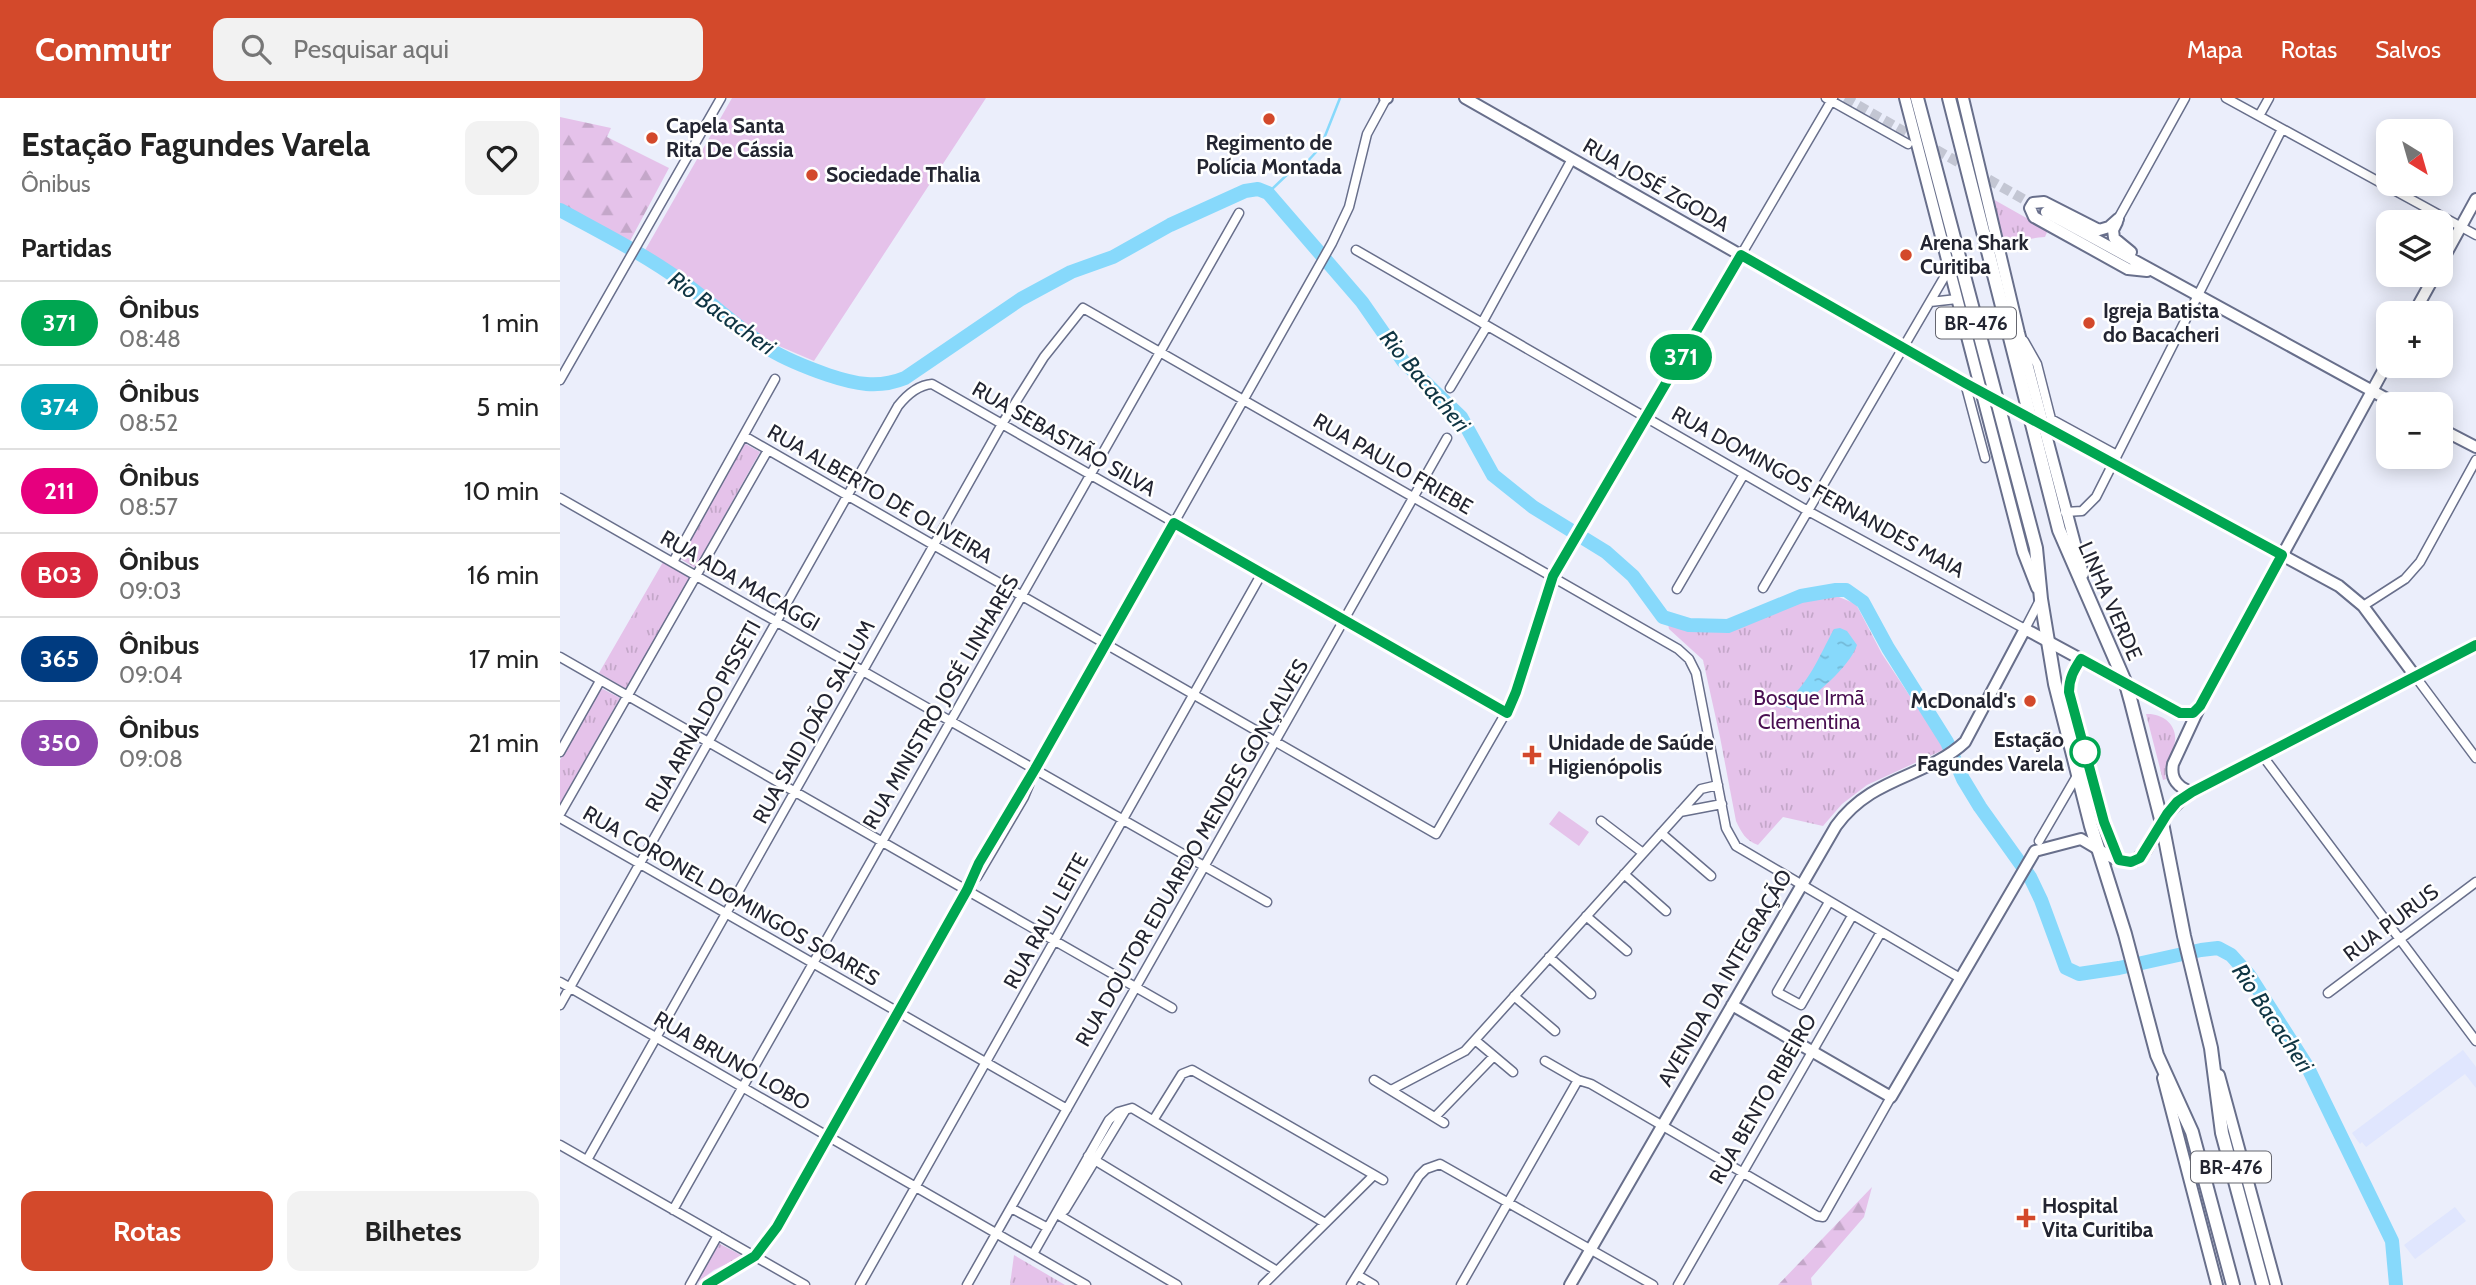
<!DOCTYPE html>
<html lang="pt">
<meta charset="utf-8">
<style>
:root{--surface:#fff;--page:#f2f2f2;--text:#222;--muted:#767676;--line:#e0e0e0;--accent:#d3492b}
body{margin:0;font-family:Cabin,sans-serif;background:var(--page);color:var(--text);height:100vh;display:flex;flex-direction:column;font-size:26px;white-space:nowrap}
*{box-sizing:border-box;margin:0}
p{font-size:23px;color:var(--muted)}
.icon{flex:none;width:38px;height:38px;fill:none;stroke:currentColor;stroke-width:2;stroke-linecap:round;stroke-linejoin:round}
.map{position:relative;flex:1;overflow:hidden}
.side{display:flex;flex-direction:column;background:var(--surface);width:560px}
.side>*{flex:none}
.badge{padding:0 14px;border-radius:23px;font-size:24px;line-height:46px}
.needle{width:46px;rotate:143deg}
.fabs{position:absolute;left:1816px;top:21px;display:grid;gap:14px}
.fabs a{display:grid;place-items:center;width:77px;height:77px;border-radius:14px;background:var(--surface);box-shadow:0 4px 18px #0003;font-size:35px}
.map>.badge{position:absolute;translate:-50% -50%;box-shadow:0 0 0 4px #fff}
h2{padding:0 21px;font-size:26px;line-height:63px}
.round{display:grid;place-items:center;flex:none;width:74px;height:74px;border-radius:14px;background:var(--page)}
.overview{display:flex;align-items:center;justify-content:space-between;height:119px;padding:0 21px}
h1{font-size:33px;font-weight:700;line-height:52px}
.cta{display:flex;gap:14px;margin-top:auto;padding:14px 21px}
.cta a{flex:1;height:80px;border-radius:14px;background:var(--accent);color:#fff;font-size:28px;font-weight:700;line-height:80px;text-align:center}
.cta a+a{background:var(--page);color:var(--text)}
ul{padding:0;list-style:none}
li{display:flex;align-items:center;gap:21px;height:84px;padding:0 21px;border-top:2px solid var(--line)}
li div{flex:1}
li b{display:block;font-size:26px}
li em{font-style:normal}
li .badge{min-width:77px;font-weight:700;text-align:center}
header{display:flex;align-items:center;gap:42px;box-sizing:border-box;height:98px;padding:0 35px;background:var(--accent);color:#fff}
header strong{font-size:33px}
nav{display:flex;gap:38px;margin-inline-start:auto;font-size:24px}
.search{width:490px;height:63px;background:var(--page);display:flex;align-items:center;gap:18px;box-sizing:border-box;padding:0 24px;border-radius:14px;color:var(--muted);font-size:26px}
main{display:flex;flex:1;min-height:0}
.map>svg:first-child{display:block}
.built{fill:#e0e6fe}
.grass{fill:url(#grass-tufts)}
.forest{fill:url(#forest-firs)}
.pitch{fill:#e5c2ea}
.water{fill:url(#water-ripples)}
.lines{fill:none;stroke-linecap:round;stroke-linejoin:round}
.stream{stroke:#87d9fb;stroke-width:2.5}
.river{stroke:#87d9fb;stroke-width:14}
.major-tunnel{stroke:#c3c6d3;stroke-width:10;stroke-dasharray:10 5;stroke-linecap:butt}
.minor-casing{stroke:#686f8b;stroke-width:11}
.major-casing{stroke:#686f8b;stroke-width:14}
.highway-casing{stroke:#686f8b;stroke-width:16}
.minor{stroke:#fff;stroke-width:8}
.major{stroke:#fff;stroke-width:10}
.highway{stroke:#fff;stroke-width:12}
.line-casing{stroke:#fff;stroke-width:16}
.line{stroke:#00a651;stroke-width:10}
.poi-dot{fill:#d3492b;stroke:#fff;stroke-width:2.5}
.stop-dot{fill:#fff;stroke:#00a651;stroke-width:3.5}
.labels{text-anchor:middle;stroke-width:5;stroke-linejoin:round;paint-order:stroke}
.shield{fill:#fff;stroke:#65666f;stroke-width:2}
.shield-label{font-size:19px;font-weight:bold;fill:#232531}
.poi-label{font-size:21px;font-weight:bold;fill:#232531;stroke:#fff;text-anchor:start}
.street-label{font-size:21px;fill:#232531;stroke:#fff}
.park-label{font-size:21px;fill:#4a0f52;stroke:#fff}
.stop-label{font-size:21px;font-weight:bold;fill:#232531;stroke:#fff;text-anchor:end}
.water-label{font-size:23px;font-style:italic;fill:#0f3543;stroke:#fff}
</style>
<header>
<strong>Commutr</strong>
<div class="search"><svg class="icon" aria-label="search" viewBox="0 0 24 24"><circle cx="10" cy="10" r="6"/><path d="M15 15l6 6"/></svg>Pesquisar aqui</div>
<nav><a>Mapa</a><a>Rotas</a><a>Salvos</a></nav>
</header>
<main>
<section class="side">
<div class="overview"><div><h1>Estação Fagundes Varela</h1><p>Ônibus</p></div><a class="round"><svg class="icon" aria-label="heart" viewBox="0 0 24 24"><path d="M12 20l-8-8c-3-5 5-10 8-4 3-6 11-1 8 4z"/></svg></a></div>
<h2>Partidas</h2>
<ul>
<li><span class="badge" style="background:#00a651;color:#fff">371</span><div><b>Ônibus</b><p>08:48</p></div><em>1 min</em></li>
<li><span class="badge" style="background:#00a3b4;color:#fff">374</span><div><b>Ônibus</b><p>08:52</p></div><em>5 min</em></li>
<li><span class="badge" style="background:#e6007e;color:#fff">211</span><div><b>Ônibus</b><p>08:57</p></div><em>10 min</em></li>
<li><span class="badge" style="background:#d7263d;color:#fff">B03</span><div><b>Ônibus</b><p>09:03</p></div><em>16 min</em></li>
<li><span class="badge" style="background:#003b80;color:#fff">365</span><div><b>Ônibus</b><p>09:04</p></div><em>17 min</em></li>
<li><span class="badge" style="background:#8e44ad;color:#fff">350</span><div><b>Ônibus</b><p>09:08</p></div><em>21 min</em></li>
</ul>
<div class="cta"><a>Rotas</a><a>Bilhetes</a></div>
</section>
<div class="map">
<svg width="1916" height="1187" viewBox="0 0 1916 1187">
<defs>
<pattern id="grass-tufts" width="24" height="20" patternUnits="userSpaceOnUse" patternTransform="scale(1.75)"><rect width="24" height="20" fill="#e5c2ea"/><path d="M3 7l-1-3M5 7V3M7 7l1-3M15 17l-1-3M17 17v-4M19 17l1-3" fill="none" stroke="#c4a7c9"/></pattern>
<pattern id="forest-firs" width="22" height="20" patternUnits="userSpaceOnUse" patternTransform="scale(1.75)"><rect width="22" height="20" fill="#e5c2ea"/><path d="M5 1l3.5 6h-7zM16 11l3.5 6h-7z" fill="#c4a7c9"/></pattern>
<pattern id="water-ripples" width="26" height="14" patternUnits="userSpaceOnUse" patternTransform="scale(1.75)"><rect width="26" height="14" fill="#87d9fb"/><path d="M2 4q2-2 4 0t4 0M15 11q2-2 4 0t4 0" fill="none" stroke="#74bad8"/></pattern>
</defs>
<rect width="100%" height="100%" fill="#ebeefb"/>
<path class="built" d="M1903,952L1916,969V990L1905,976L1806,1049L1802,1044L1800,1046L1792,1035Z
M1895,1109L1906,1123L1855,1161L1844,1147Z"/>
<path class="grass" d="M1431,100L1488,132L1485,139C1471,139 1455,148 1443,141Z
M184,345L200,354L135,470L119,460Z
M103,464L130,479L66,591L39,575Z
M1274,497L1296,506L1322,556L1385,651L1307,687L1282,706L1263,728L1223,719L1198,747C1186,743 1181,734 1176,723L1160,639L1143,562L1109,531L1107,521L1129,528L1168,529L1240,504Z
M41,590L60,600L0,706V662Z
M1586,616C1602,615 1617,626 1615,643C1613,658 1602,665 1606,681L1603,682Z
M158,1145L183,1158L154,1172L135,1186Z
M454,1157L505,1187H450Z"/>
<path class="forest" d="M0,19L51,30L47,39L109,70L70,143L0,106Z
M1312,1089L1304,1119L1251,1180L1252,1187H1218Z"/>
<path class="pitch" d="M172,0H426L254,263L219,248L180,226L145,195L84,154Z
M999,713L1029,734L1019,748L989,726Z"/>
<path class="water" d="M1280,530L1287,533L1297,547C1290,569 1253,599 1234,612L1222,607C1249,587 1259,558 1274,531Z"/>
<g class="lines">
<path class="stream" d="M708,95L733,71L746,65L757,53L765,38L780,0"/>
<path class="river" d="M0,112C42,135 86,157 124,185C153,206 179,231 209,251C227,262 248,270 268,277C295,286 318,291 345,280L461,201L511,174L553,159L610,127L685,93L698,91L708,95L802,204L843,263L901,319L933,377L973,409L1046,454L1073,478L1103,519L1129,527L1168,528L1241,498L1276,492H1286L1303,504L1328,550L1387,644L1403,681L1420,709L1470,779L1481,802L1506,870L1519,876L1559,870L1641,852L1658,850L1671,857L1689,877L1747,968L1832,1143L1836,1187"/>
<path class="major-tunnel" d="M1285,0L1486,114
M1416,291L1475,323"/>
<defs>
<path id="minor" d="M1266,0L1348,46
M1666,0L1916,137
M1699,18L1709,0
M1558,121L1625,0
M796,152L1248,413L1465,531L1480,502
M1370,204L1397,201
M922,225L1012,61
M1464,243L1477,266L1491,321L1557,357
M0,282L161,0
M1405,285L1425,360
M890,290L927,228
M184,338L876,736L952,604L993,478L1273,0
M0,400L707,804
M1505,414L1522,413L1536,399L1722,31
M113,464L215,281
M1203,490L1389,171
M1117,491L1184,376
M1803,508L1845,481L1860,464L1916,362
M0,559L612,910
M1855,578L1916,660
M0,654L40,583
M1702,657L1916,943
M1120,714L1162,706
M0,716L208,352
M0,720L507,1011
M1041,723L1083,755
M1101,735L1151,778
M1479,743L1518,676
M1064,776L1106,813
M417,779L464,699L469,687
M1269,804L1217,894L1241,907L1292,818
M1026,818L1067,853
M989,859L1031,896
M0,884L526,1187
M1768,895L1916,784
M954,898L995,933
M0,907L338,308C346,298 358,287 372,286L947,615
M915,942L953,974
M985,963L1018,982L1031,986L1257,1118L1263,1119L1331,999
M814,982L884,1025
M831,992L905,953L1141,691L1158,687
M875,1019L934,958
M594,1021L622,976L632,972L823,1082
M0,1047L245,1187
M528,1058L717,1173
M27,1062L442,326L484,259L523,210L1118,551L1129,561L1136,575L1166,730L1176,748L1400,880
M451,1110L488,1130
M113,1112L679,115
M497,1116L617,1187
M497,1116L505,1112L565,1013
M473,1156L549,1022L558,1014L572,1010L765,1125
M799,1178L814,1187
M130,1187L158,1137
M147,1187L195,1158L217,1129L407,792L419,765L475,671L772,145L789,109L807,36L826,1
M300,1187L702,475
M407,1187L887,340
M703,1187L814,1077
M791,1187L859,1078L866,1071L880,1066L1093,1187
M901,1187L1018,982
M1118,1187L1321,834"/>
<path id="major" d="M825,0H827
M905,0L1414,290
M1345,0L1463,454L1477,490
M1403,0L1459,235L1523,476
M1486,114L1836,306
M1558,121L1549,129L1539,132L1484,104L1473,105L1470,110L1474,119L1568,171L1587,173
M1557,124L1553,132L1554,140L1571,154
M1881,165L1916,101
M1854,215L1875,177
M1490,331L1779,488L1803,508L1855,578
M1881,331L1916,349
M1632,694C1618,690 1610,681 1613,666L1640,608L1829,262
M1172,907L1331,999L1475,753L1521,741L1553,760L1569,764L1575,763L1586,752L1607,716L1625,698L1916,547
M1659,977L1716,1187
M1603,980L1657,1187
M1010,1187L1276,728C1312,678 1366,680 1405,644L1465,531L1620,615H1633L1640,608"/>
<path id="highway" d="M1357,0L1476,450L1481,501L1495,586L1531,728L1565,836L1597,957L1632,1034L1673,1187
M1389,0L1499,432L1566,586L1571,604L1602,725L1624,838L1651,950L1662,1035L1703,1187"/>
</defs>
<use href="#minor" class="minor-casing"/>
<use href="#major" class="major-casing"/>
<use href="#highway" class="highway-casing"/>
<use href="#minor" class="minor"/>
<use href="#major" class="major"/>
<use href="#highway" class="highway"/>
</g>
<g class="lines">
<defs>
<path id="line" d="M147,1187L195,1158L217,1129L407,792L419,765L475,671L614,425L947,615L956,594L993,478L1181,157L1405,285L1722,457L1640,608L1633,615H1620L1521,561C1514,572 1509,580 1509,594L1544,724L1559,762L1571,764L1580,760L1607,716L1617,704L1632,694L1916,547"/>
</defs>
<use href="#line" class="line-casing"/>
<use href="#line" class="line"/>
</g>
<g class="poi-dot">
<circle cx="709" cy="21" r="7"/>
<circle cx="92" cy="40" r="7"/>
<circle cx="252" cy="77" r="7"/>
<circle cx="1346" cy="157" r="7"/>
<circle cx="1529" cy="225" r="7"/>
<circle cx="1470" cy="603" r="7"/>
<path d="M968.5 646.5h7v7h7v7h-7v7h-7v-7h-7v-7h7z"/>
<path d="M1462.5 1109.5h7v7h7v7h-7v7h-7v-7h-7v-7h7z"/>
</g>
<circle class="stop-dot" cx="1525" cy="654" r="14"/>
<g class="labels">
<g class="shield">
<rect x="1376" y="209.5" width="80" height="31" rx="5"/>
<rect x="1631" y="1053.5" width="80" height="31" rx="5"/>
</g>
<g class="shield-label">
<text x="1416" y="232">BR-476</text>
<text x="1671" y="1076">BR-476</text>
</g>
<g class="poi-label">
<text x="106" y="35">Capela Santa<tspan x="106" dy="24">Rita De Cássia</tspan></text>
<text x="709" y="52" text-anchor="middle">Regimento de<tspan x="709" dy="24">Polícia Montada</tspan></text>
<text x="266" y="84">Sociedade Thalia</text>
<text x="1360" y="152">Arena Shark<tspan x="1360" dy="24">Curitiba</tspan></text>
<text x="1543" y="220">Igreja Batista<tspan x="1543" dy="24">do Bacacheri</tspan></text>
<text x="1456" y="610" text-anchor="end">McDonald's</text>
<text x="988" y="652">Unidade de Saúde<tspan x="988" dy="24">Higienópolis</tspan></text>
<text x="1482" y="1115">Hospital<tspan x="1482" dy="24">Vita Curitiba</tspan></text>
</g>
<g class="street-label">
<text transform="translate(1096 87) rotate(30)" y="7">RUA JOSÉ ZGODA</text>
<text transform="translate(504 341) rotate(30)" y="7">RUA SEBASTIÃO SILVA</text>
<text transform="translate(833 366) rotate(30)" y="7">RUA PAULO FRIEBE</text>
<text transform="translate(1258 394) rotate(29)" y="7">RUA DOMINGOS FERNANDES MAIA</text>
<text transform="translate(320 396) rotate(30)" y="7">RUA ALBERTO DE OLIVEIRA</text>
<text transform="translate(180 483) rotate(30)" y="7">RUA ADA MACAGGI</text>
<text transform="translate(1550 503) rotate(66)" y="7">LINHA VERDE</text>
<text transform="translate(381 604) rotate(-60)" y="7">RUA MINISTRO JOSÉ LINHARES</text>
<text transform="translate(143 618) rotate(-61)" y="7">RUA ARNALDO PISSETI</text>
<text transform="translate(254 624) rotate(-61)" y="7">RUA SAID JOÃO SALLUM</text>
<text transform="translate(632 755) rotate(-60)" y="7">RUA DOUTOR EDUARDO MENDES GONÇALVES</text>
<text transform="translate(171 798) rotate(30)" y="7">RUA CORONEL DOMINGOS SOARES</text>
<text transform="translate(486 823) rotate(-61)" y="7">RUA RAUL LEITE</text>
<text transform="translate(1831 825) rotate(-37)" y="7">RUA PURUS</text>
<text transform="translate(1165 880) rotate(-60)" y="7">AVENIDA DA INTEGRAÇÃO</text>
<text transform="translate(172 963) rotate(30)" y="7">RUA BRUNO LOBO</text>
<text transform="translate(1203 1001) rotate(-60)" y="7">RUA BENTO RIBEIRO</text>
</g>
<g class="park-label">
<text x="1249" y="607">Bosque Irmã<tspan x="1249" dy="24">Clementina</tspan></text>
</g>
<g class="stop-label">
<text x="1504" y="649">Estação<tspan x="1504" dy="24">Fagundes Varela</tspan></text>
</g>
<g class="water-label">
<text transform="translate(162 215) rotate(36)" y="8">Rio Bacacheri</text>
<text transform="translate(865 283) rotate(50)" y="8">Rio Bacacheri</text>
<text transform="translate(1713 920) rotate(56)" y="8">Rio Bacacheri</text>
</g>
</g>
</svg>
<div class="fabs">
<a><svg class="needle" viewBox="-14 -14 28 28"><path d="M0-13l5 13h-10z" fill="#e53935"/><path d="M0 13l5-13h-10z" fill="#767676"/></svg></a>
<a><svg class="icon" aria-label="layers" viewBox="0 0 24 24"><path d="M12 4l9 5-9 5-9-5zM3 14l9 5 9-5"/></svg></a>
<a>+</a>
<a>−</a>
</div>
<b class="badge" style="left:1121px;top:259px;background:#00a651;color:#fff">371</b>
</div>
</main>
